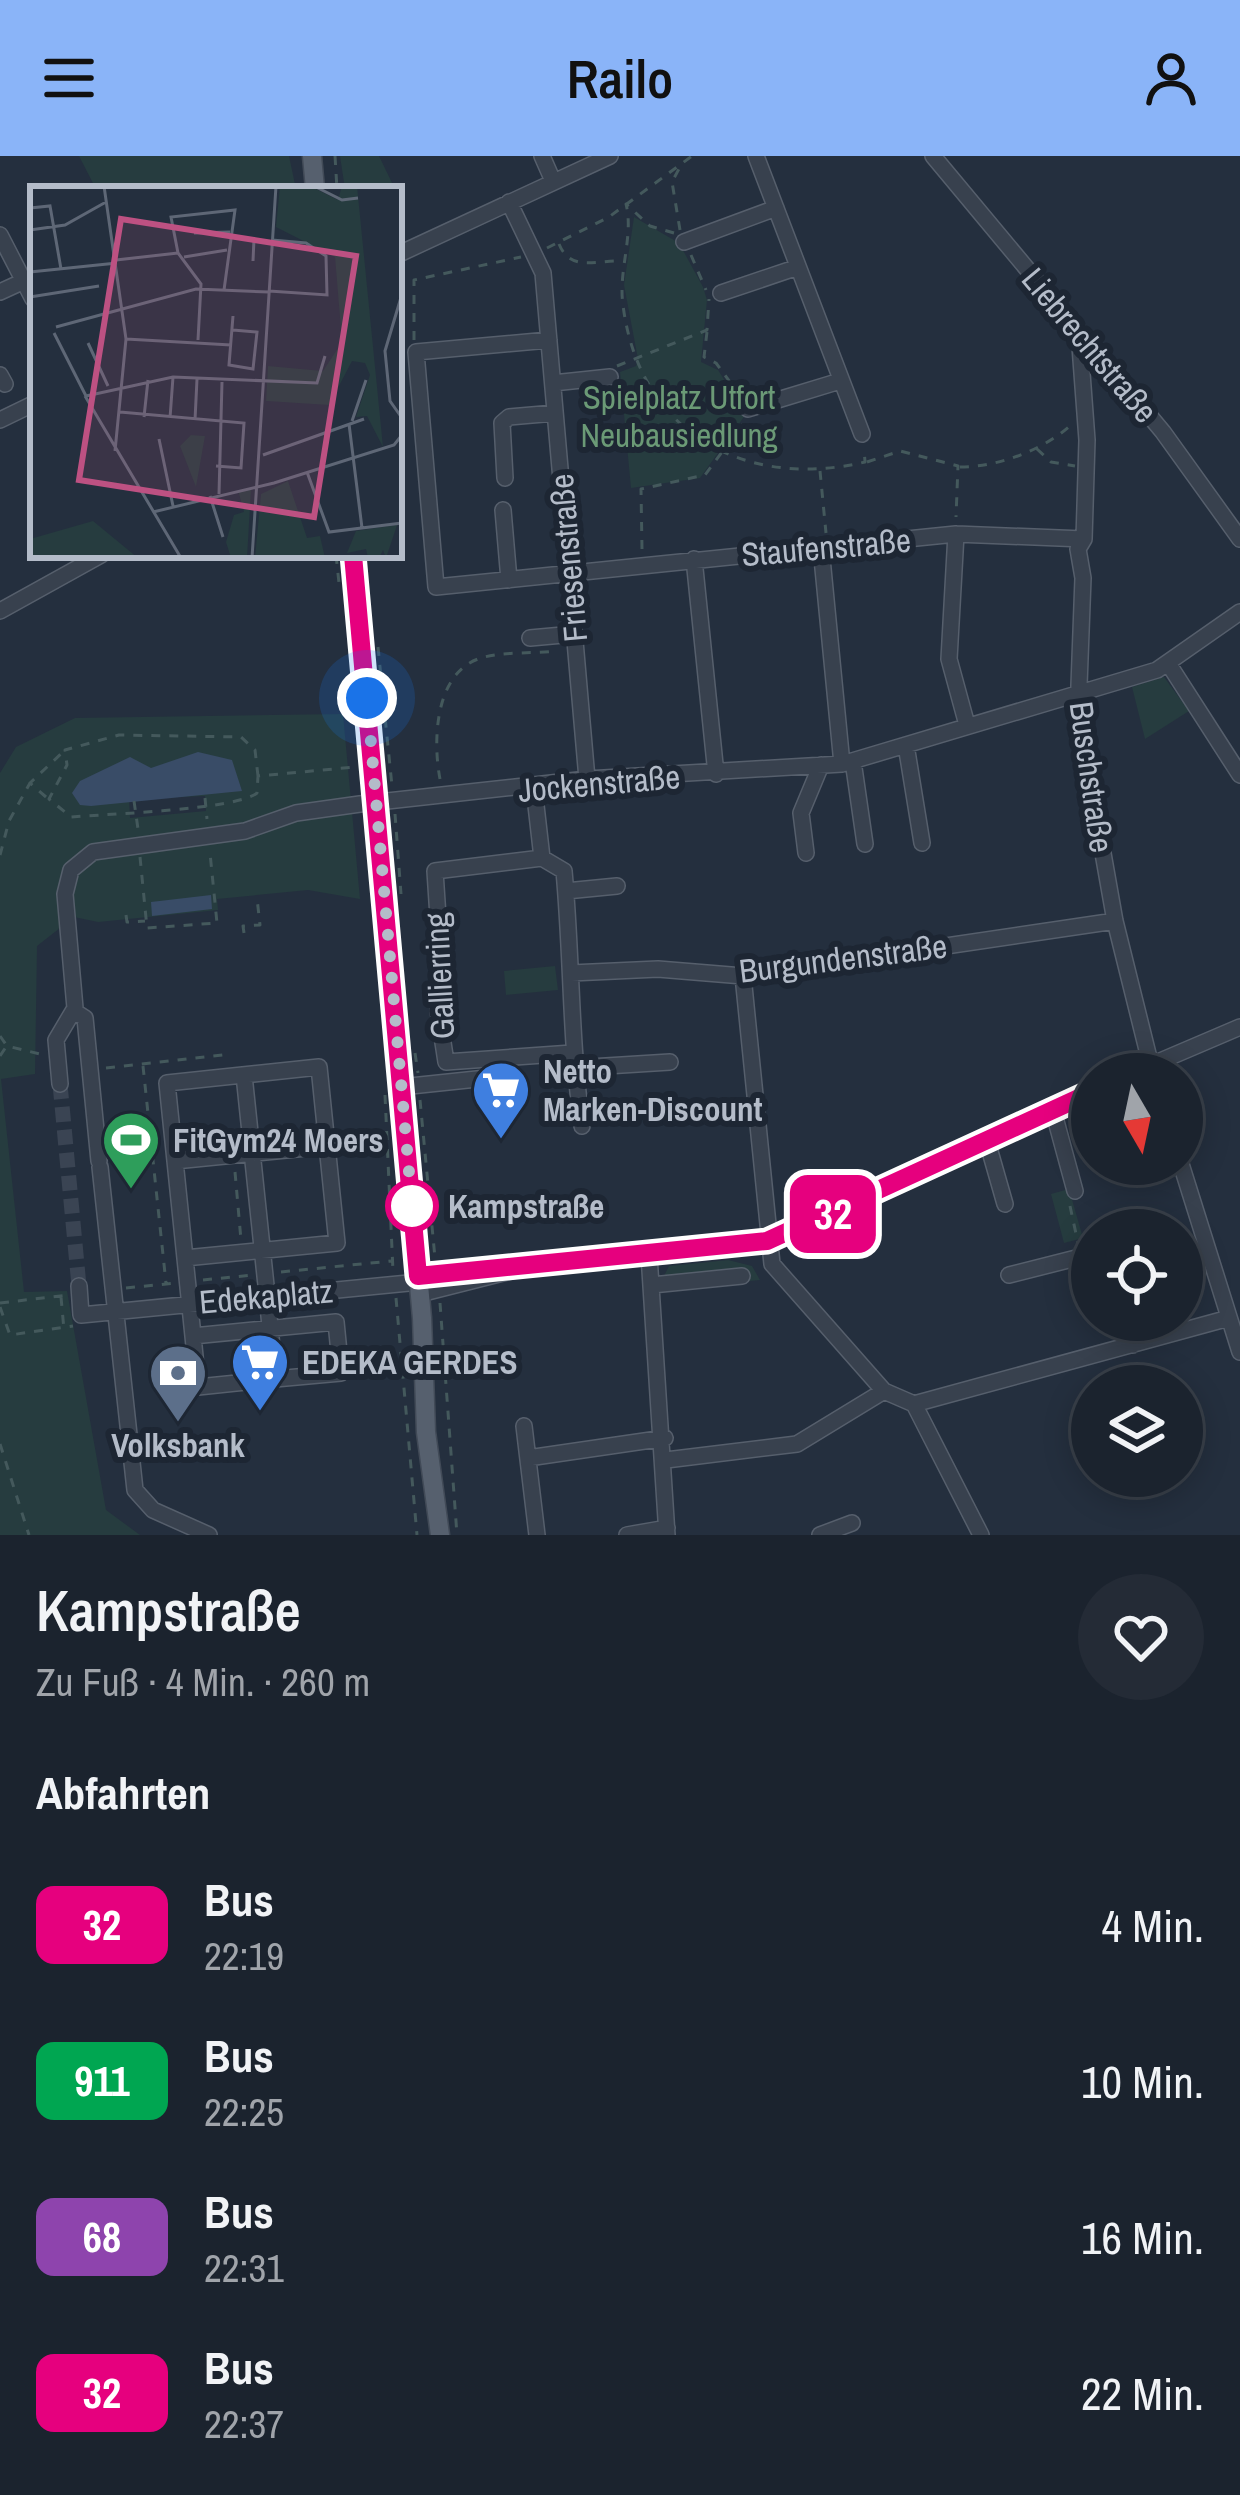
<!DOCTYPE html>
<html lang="de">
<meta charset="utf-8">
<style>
:root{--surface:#1b232e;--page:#242b36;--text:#f1f3f6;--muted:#a0a4aa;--line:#39404a;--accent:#8ab4f8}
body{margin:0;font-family:"Archivo Narrow",sans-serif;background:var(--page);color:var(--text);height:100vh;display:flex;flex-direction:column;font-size:45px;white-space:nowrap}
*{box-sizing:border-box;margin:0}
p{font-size:39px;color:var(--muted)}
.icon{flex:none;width:66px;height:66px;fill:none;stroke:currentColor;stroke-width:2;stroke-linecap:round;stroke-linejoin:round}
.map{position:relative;height:1379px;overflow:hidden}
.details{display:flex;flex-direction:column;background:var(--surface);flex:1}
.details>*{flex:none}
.badge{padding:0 24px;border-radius:18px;font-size:42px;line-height:78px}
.needle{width:78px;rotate:171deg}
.fabs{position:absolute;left:1071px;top:897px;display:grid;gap:24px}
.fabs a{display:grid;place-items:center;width:132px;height:132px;border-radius:50%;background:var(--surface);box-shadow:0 6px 30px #0003,0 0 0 3px var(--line);font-size:60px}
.you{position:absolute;width:60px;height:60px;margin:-30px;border:9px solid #fff;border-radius:50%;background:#1a73e8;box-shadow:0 0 0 18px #1a73e833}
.map>.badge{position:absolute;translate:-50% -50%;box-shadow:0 0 0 6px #fff}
h2{padding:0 36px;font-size:45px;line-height:108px}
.round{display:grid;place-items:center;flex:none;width:126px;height:126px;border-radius:63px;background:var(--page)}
.summary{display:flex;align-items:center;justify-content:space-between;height:204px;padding:0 36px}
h1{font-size:57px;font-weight:600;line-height:90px}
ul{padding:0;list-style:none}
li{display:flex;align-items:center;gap:36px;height:156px;padding:0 36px}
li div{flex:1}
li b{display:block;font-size:45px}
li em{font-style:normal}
li .badge{min-width:132px;font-weight:700;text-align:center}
header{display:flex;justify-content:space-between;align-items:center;height:156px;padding:0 36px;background:var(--accent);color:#111;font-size:54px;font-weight:600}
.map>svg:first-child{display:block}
.green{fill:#263c3f;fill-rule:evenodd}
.water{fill:#394c67}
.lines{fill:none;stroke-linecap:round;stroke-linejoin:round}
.minor-tunnel{stroke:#3a4453;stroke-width:15;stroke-dasharray:15 8;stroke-linecap:butt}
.minor-casing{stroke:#565f6c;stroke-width:18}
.major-casing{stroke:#414a57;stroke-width:21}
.path{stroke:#44595c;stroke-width:3;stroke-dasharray:9 9;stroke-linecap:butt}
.minor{stroke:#38414e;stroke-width:15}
.major{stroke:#56606e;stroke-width:18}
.line-casing{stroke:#fff;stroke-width:27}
.line{stroke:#e6007e;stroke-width:18}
.walk{stroke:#b4bcc9;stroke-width:12;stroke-dasharray:0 21.6}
.stop-dot{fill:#fff;stroke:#e6007e;stroke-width:6}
.labels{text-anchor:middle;stroke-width:12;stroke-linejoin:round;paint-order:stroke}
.street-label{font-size:33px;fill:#b4bcc9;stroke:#1d2633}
.park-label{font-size:33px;fill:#6b9a76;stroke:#1d2633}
.poi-label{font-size:33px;font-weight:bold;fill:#b4bcc9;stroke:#1d2633;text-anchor:start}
.stop-label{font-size:33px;font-weight:bold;fill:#b4bcc9;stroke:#1d2633;text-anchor:start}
.inset-road{fill:none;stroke:#5e6776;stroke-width:3}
.view{fill:#bd5182;fill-opacity:0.15;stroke:#bd5182;stroke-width:6}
.inset-edge{fill:none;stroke:#b4bcc9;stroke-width:6}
</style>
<header><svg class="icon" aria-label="menu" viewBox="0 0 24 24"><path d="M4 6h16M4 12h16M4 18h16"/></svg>Railo<svg class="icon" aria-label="person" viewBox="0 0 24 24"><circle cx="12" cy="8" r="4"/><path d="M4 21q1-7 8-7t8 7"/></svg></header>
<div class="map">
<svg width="1240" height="1379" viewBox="0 0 1240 1379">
<rect width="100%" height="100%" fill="#242f3e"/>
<path class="green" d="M79,0H289L296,33H96Z
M340,0H379L395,33H345Z
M634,61L679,87L703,131L707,144L701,206L718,214L746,258L700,322L631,332L620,216L636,210L638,203L624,129Z
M1164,521L1189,555L1145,583L1132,531Z
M343,558L360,743L308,734L217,743L218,754L98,766L74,761L37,790L35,918L1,923L24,1136L67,1135L106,1354L140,1379H0V617L16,591L75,562ZM205,640L206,655L130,662L129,643Z
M555,810L558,834L506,839L504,815Z
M1069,1033L1083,1082L1064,1087L1051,1038Z
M728,1104L752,1110L760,1124L749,1125L744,1115L662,1124L669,1110Z"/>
<path class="water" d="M198,596L232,604L242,635L91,650L80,649L72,637L80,625L130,601L151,612Z
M211,739L212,753L152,760L151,746Z"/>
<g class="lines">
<path class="minor-tunnel" d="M60,928L79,1130"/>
<defs>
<path id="minor" d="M542,0L553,25
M756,0L862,278
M933,0L1163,276L1240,383
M509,46L543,117L587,623
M0,79L33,143
M684,86L776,52
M399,98L610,0
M0,136L24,125
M721,137L798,111
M1079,177L1087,284L1084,383L1078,393L1083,422L1078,556L1115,765L1153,918
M549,184L416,196L436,431L956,378L1084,383
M0,219L5,228
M553,227L610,221
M748,253L840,225
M0,264L33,248
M505,322L502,267L509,261L555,257
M503,354L509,424
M956,378L949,503L967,569
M821,392L842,608
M694,403L716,618
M0,455L101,399
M530,482L574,478
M1168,507L1240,619
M906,589L922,687
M853,605L865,688
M534,632L542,702
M806,697L801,657L821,609
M566,735L617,730
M571,817L658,813L743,820L1115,765
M743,820L772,1108L884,1235L914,1248L981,1379
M74,855L85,862L99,1005
M572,897L446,906L438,854L443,838L435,715L542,702L564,715C572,802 570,882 582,970
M574,912L670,906
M1130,918L1240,871
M244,919L267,1139L275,1223L341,1217L336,1166L193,1180L198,1231L275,1223
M60,928L56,884L75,852L65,738L71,714L93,696L245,675L296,657L360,648L587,623L842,608L1157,514L1240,456
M401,931L496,921
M1053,954L1075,1035
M987,985L1005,1048
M175,1005L327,990
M1181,1008L1240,1196
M100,1011L135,1334L153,1354L209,1379
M649,1099L667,1379
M185,1102L337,1087L319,911L167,927L193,1180
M1009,1119L1092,1098
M418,1120L475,1115
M652,1129L742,1120
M79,1130L81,1159L419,1126
M420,1138L531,1110L767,1086L1092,936
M1125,1164L1133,1189
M914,1248L1229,1162
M524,1270L537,1379
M528,1302L665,1282
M666,1304L797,1288L884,1235
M627,1379L667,1372
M820,1379L852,1367"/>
<path id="major" d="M312,0L315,33
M353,399L422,1162L426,1276L440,1379"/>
</defs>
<use href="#minor" class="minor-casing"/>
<use href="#major" class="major-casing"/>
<path class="path" d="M335,0L337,33
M680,74L672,26L681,9
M674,77L650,70L626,48C634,80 618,115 623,149C639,278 746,334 865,306L864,292
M559,88C570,115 594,105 618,105
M547,92L609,61L692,0
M691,99L706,134
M707,176L704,201L716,207L741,241
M414,184V124L521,101
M617,210L707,174L709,143
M1037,293L1051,306L1075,310
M867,306L900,295L958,310L956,361
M960,311C998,311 1044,294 1072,268
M820,315L826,377
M642,393L641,333L705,319L745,265
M336,399L339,427
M378,491L392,630
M258,620L255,594L241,581L119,579L65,594L67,609L49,643L71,661C105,658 236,654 257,637L258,620L355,611
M440,623C433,587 434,519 478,503C500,495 532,498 555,495
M46,641L30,627L64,595
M205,642L207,663
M134,645L138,673
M395,658L401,738
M0,699L9,665L30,627
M140,701L147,772L217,767L210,697
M126,759L127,766L145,765
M244,777L243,770L260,769L257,742
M0,880L7,890L40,898
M415,897L418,917
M0,900L6,891
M143,910L166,1127
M106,912L223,899
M385,939L393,1115
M420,944L435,1102
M235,1016L241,1084
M1070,1050L1078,1087
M281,1116L391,1105
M203,1124L253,1119
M126,1132L176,1127
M61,1141L64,1174
M396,1142L417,1379
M0,1147L68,1139
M440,1147L457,1379
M0,1151L10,1179L73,1170
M252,1189L254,1210
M0,1288L29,1379"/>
<use href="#minor" class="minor"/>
<use href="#major" class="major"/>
</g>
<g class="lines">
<defs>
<path id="line" d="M353,399L418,1120L767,1085L1092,936"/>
</defs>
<use href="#line" class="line-casing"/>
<use href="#line" class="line"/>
<path class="walk" d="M367,542L412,1050"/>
</g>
<defs>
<symbol id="supermarket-pin" viewBox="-11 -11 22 30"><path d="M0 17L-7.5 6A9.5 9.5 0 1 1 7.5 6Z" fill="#3f7fe0" stroke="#1d2633"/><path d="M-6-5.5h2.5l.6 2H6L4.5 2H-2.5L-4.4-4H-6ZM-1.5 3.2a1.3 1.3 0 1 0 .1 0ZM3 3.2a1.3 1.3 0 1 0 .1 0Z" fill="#fff"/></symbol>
<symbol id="stadium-pin" viewBox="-11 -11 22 30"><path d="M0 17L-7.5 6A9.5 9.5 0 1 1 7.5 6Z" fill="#2e9e5b" stroke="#1d2633"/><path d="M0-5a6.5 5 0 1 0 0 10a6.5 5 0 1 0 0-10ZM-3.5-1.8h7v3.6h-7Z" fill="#fff"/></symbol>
<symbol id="bank-pin" viewBox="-11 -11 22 30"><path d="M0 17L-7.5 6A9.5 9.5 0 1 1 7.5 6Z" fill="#5c6f8a" stroke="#1d2633"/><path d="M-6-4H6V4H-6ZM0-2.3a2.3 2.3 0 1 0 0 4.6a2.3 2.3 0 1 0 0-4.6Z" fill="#fff"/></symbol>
</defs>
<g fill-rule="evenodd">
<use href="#supermarket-pin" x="468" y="901" width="66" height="90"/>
<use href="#stadium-pin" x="98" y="951" width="66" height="90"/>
<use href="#supermarket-pin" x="227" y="1173" width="66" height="90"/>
<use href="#bank-pin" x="145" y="1184" width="66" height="90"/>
</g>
<circle class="stop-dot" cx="412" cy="1050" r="24"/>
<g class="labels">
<g class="street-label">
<text transform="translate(1090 189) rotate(50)" y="12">Liebrechtstraße</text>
<text transform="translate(826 391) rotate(-5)" y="12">Staufenstraße</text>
<text transform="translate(568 402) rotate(-95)" y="12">Friesenstraße</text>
<text transform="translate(1092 621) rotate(82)" y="12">Buschstraße</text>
<text transform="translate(599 627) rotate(-5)" y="12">Jockenstraße</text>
<text transform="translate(843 802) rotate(-7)" y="12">Burgundenstraße</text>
<text transform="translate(439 820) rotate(-93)" y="12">Gallierring</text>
<text transform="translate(266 1140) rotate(-5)" y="12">Edekaplatz</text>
</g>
<g class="park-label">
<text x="679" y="253">Spielplatz Utfort<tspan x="679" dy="38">Neubausiedlung</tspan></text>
</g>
<g class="poi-label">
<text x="543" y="927">Netto<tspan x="543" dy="38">Marken-Discount</tspan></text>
<text x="173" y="996">FitGym24 Moers</text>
<text x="302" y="1218">EDEKA GERDES</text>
<text x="178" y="1301" text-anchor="middle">Volksbank</text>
</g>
<g class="stop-label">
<text x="448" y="1062">Kampstraße</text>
</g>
</g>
<g transform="translate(30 30)">
<rect width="372" height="372" fill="#242f3e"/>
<path d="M250,0H280L308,14L312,0H327L353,261L337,230L326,231L340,189L335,177L322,175L299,219L236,215L238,180L293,185L312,156L305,71L246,41ZM161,249L175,250L166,301L150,260ZM258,295L277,352L290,350L295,372H225L231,308ZM221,303L217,372H201L196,356L204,329L214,326L208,304ZM63,335L108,372H0V353ZM367,339L356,372L353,364L349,372H338L336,363L317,367L326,345Z" fill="#263c3f"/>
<path class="inset-road" d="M74,0L96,153L85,265M284,0L312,14L328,12M0,22L20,20L31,83M0,44L35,39L76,16M164,47L200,46M200,51L224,53L223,75M154,71L197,64M86,74L148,67M0,86L87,77M239,105L297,109L296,70L276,57L242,54M372,108L355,165L360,215L372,232M0,111L69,100M26,141L166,103L239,106M203,144L227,146L223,183L199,179L203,130M24,147L56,210L143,191L287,197L295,170M96,153L201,159M168,154L171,98L148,67L141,31L205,24L194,104M58,157L78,200M55,210L151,372M90,226L214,237L211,282L186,280M114,231L118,194M140,232L143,191M165,234L167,193M322,235L336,194M319,238L332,342M129,253L143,320M233,269L334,233M277,286L299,346L372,337M189,308L192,196M180,310L193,351M123,326L244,297L364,259L372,249M222,372L246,0"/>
<path class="view" d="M91,33L326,70L284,331L49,294Z"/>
<rect width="372" height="372" class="inset-edge"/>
</g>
</svg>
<div class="fabs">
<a><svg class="needle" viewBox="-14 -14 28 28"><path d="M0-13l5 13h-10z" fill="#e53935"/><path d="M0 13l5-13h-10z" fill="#a0a4aa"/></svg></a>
<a><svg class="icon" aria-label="locate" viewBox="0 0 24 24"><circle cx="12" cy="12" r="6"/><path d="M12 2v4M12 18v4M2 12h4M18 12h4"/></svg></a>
<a><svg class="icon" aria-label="layers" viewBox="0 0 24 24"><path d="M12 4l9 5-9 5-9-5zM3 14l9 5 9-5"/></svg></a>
</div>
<div class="you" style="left:367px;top:542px"></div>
<b class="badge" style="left:833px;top:1058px;background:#e6007e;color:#fff">32</b>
</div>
<section class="details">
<div class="summary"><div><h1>Kampstraße</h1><p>Zu Fuß · 4 Min. · 260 m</p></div><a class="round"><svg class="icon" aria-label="heart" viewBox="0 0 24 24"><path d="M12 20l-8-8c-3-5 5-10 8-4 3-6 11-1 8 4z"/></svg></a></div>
<h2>Abfahrten</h2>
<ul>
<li><span class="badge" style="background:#e6007e;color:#fff">32</span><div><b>Bus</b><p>22:19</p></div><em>4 Min.</em></li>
<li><span class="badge" style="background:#00a651;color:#fff">911</span><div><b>Bus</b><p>22:25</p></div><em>10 Min.</em></li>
<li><span class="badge" style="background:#8e44ad;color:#fff">68</span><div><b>Bus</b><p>22:31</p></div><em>16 Min.</em></li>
<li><span class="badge" style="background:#e6007e;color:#fff">32</span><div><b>Bus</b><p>22:37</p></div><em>22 Min.</em></li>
</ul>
</section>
